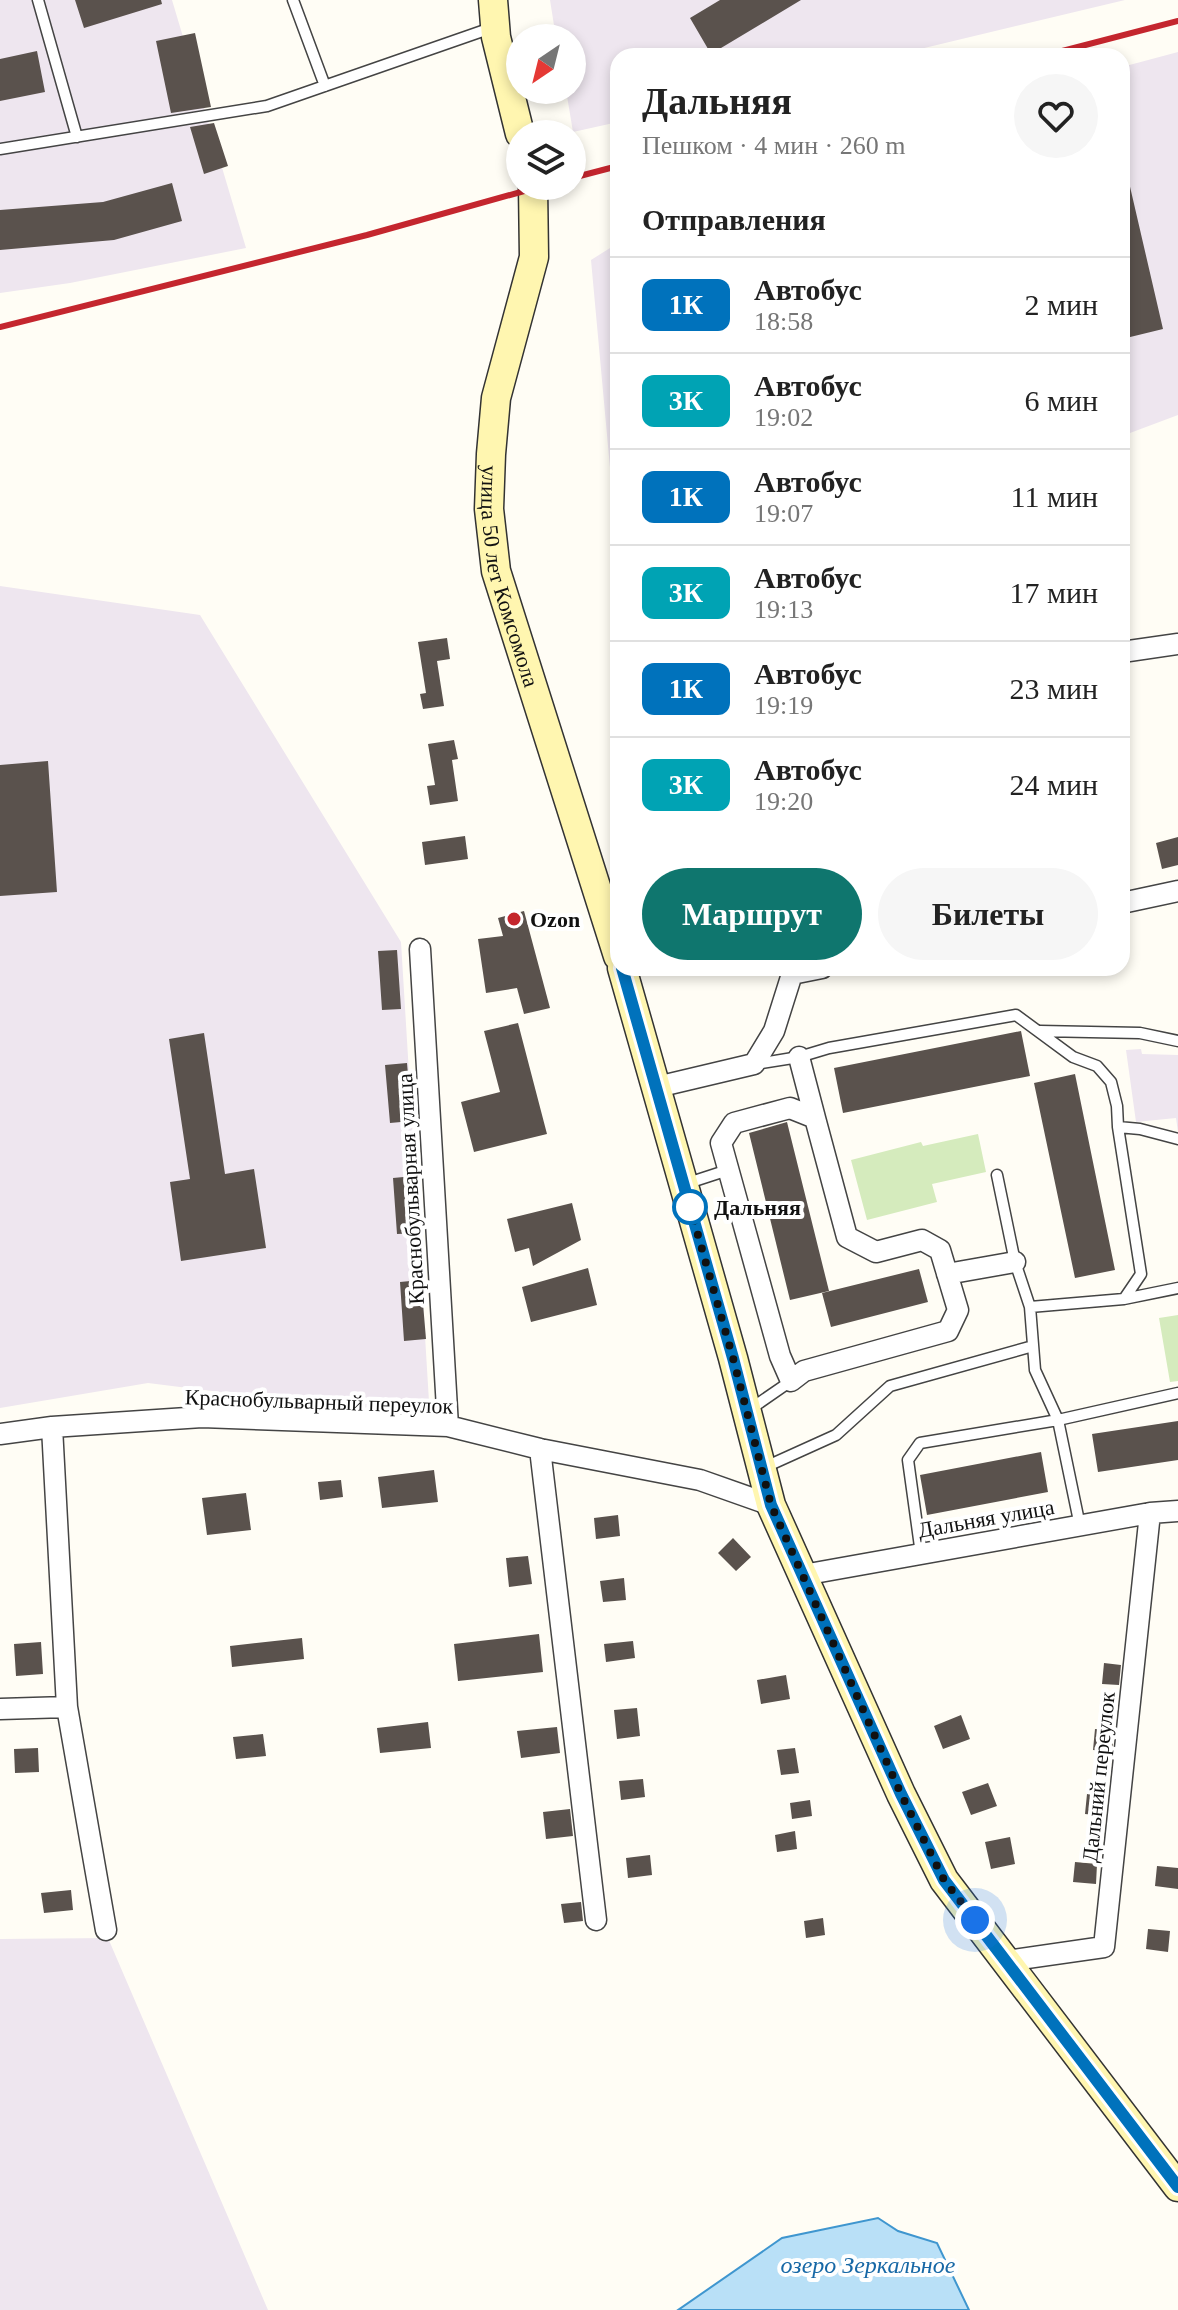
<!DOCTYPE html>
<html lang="ru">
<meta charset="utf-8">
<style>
:root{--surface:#fff;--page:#f6f6f6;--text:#222;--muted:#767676;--line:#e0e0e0;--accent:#0f766e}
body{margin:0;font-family:"Times New Roman",serif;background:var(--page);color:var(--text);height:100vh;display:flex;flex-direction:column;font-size:30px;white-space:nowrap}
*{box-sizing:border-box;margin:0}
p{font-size:26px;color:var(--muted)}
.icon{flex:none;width:44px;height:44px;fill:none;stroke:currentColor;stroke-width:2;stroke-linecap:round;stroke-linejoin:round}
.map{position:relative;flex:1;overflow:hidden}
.details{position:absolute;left:610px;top:48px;width:520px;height:928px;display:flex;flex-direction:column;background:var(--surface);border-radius:24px;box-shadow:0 4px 12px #0003}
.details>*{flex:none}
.badge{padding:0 16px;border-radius:12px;font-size:28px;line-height:52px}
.needle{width:52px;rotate:215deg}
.controls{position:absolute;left:506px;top:24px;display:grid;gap:16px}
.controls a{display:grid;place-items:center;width:80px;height:80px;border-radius:50%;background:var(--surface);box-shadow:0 4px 12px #0003;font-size:40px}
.you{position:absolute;width:40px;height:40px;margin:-20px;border:6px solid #fff;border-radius:50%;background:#1a73e8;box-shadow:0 0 0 12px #1a73e833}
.map>.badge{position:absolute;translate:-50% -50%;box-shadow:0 0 0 4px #fff}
h2{padding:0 32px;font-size:30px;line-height:72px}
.round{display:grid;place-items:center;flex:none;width:84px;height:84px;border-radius:42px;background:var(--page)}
.head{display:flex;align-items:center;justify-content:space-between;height:136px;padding:0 32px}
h1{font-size:38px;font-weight:700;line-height:60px}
.primary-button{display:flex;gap:16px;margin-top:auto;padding:16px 32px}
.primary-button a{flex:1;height:92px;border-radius:48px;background:var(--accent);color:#fff;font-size:32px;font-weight:700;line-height:92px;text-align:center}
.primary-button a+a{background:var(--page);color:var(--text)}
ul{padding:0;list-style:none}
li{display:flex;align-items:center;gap:24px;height:96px;padding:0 32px;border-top:2px solid var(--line)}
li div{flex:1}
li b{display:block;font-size:30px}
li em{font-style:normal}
li .badge{min-width:88px;font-weight:700;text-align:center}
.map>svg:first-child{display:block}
.industrial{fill:#eee6ef}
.green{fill:#d5ebbd}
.water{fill:#b9e0f7;stroke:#3f96cf;stroke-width:2}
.building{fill:#5a524d}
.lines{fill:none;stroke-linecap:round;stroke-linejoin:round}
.lane-casing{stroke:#444;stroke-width:13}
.street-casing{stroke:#444;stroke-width:23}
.secondary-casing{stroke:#333;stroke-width:31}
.lane{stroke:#fff;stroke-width:10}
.street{stroke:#fff;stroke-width:20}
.secondary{stroke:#fff6b0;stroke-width:28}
.rail{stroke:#c4262e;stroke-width:6}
.line-casing{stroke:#fff;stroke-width:18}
.line{stroke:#0072bc;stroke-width:12}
.walk{stroke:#111;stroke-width:8;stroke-dasharray:0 14.4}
.poi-dot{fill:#c4262e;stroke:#fff;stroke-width:3}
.stop-dot{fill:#fff;stroke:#0072bc;stroke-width:4}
.labels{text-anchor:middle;stroke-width:8;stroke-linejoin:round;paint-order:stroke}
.street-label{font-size:22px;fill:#111;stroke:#fff}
.poi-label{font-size:22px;font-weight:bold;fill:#111;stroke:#fff;text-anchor:start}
.stop-label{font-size:22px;font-weight:bold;fill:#111;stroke:#fff;text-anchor:start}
.water-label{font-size:24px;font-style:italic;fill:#1768a6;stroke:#fff}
</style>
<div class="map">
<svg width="1178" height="2310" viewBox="0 0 1178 2310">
<rect width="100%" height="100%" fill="#fffdf5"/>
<path class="industrial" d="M0,0H172L246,248L70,283L0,293Z
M550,0H1125L891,56H618V122L573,132L566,90H572V38H556Z
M1178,52V415L1122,436V67Z
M618,243V555L591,260Z
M0,586L200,615L401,942L430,1418L148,1383L0,1408Z
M1141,1049L1142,1054L1178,1055V1132L1176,1118L1136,1122L1126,1050Z
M108,1938L268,2310H0V1939Z"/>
<path class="green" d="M978,1134L986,1172L932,1184L937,1202L867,1220L851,1160L921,1142L923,1146Z
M1178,1315V1381L1170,1382L1159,1318Z"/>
<path class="water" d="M878,2218L898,2231L937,2243L969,2310H678L782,2238Z"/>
<path class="building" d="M75,0H161L162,4L84,28Z
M720,0H801L711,54L690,18Z
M195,33L211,107L171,113L156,41Z
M37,51L45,92L0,101V59Z
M214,123L228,166L204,174L190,127Z
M1122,178H1128L1163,329L1122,339Z
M172,183L182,221L114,240L0,250V210L103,202Z
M447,638L450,659L437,661L444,706L423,709L420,694L426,693L418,642Z
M454,740L458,759L452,760L458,801L430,805L427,786L435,785L428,744Z
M48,761L57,892L0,896V765Z
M465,836L468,859L425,865L422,842Z
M1178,837V865L1162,869L1156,843Z
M524,911L550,1008L524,1014L517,988L486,993L478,939L503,936L498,918Z
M397,950L401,1009L382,1010L378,951Z
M518,1023L547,1134L474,1152L461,1102L500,1092L484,1031Z
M1021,1031L1030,1076L843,1113L834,1068Z
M204,1033L225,1174L254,1169L266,1248L181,1261L170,1182L190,1179L169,1039Z
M407,1063L412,1121L390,1123L385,1065Z
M1075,1074L1115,1270L1075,1278L1034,1083Z
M787,1122L829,1291L790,1300L749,1133Z
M414,1176L418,1233L397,1234L393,1178Z
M572,1203L581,1240L533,1266L529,1248L515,1252L507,1219Z
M588,1268L597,1305L531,1322L522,1287Z
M919,1269L928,1302L831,1327L822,1293Z
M421,1280L426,1339L404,1341L400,1282Z
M1178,1421V1460L1098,1472L1092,1434Z
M1041,1452L1048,1492L927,1515L920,1475Z
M434,1470L438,1502L382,1508L378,1477Z
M341,1480L343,1497L320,1500L318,1482Z
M246,1493L251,1530L207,1535L202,1498Z
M618,1515L620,1536L596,1539L594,1518Z
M733,1538L751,1557L736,1571L718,1553Z
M528,1556L532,1584L509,1587L506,1558Z
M624,1578L626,1600L603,1602L600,1581Z
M539,1634L543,1672L458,1681L454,1644Z
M302,1638L304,1659L232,1667L230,1646Z
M633,1641L635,1658L606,1662L604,1644Z
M41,1642L43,1674L16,1676L14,1644Z
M1104,1663L1121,1665L1119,1685L1102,1684Z
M786,1675L790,1699L761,1704L757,1680Z
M637,1708L640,1736L617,1739L614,1710Z
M961,1715L970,1739L943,1749L934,1726Z
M428,1722L431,1748L380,1753L377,1728Z
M557,1727L560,1753L521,1758L517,1731Z
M1095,1729L1114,1731L1112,1752L1093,1750Z
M263,1734L266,1756L236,1759L233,1737Z
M38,1748L39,1772L15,1773L14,1749Z
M795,1748L799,1773L781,1775L777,1750Z
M643,1779L645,1797L621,1800L619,1781Z
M988,1783L997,1806L971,1815L962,1792Z
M1087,1794L1107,1796L1105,1816L1085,1814Z
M810,1800L812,1816L792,1819L790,1803Z
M570,1809L573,1836L546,1839L543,1812Z
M795,1831L797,1849L777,1852L775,1835Z
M1010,1837L1015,1864L991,1869L985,1842Z
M650,1855L652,1875L628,1878L626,1858Z
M1075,1862L1097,1864L1096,1884L1073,1882Z
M1157,1866L1178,1868V1889L1155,1886Z
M71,1890L73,1910L44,1913L41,1893Z
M581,1902L583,1921L564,1923L561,1904Z
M823,1918L825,1935L806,1938L804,1921Z
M1148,1929L1170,1931L1168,1952L1146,1949Z"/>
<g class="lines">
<defs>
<path id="lane" d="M38,0L77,137
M293,0L325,86
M0,149L267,106L494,27
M1040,1031L1140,1033L1178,1041
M756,1064L799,1057L829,1048L1016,1015L1073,1057L1097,1066L1111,1082L1117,1106L1118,1127L1140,1129L1178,1139
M997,1175L1015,1262L1030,1307L1035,1370L1058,1420L1080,1526
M685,1184L728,1170
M1124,1299L1178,1288
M1030,1307L1124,1299L1141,1274L1118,1127
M749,1410L791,1381
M763,1468L836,1435L890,1386L1033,1346
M921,1554L908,1460L920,1443L1058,1420L1178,1393"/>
<path id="street" d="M1122,652L1178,644
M1122,903L1178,891
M420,949L448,1426
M799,1057L815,1118
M657,1087L754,1064L774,1031L792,974L822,968
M790,1108L815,1118L847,1237L876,1252L922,1240L940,1250L958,1310L948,1331L804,1371L791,1381L780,1356L721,1143L734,1123Z
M947,1274L1015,1262
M52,1427L67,1707L106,1930
M0,1434L52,1427L202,1417L448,1426L540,1449L700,1480L771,1505
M540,1449L596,1920
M803,1575L1150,1513L1178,1511
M0,1709L67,1707
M1006,1961L1104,1947L1150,1513"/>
<g id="secondary">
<path d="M493,0L496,37L520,134"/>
<path id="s1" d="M533,186L534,257L496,398L491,454L489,509L496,571L618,956"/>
<path d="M622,968L733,1358L771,1505L901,1794L944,1880L1178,2187"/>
</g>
</defs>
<use href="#lane" class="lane-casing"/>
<use href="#street" class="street-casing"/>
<use href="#secondary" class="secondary-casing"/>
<use href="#lane" class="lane"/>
<use href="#street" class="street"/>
<use href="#secondary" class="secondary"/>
<path class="rail" d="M1043,56L1178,21
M572,178L618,166
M0,327L367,235L542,186"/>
</g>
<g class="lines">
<defs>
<path id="line" d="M622,968L733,1358L771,1505L901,1794L944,1880L1178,2187"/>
</defs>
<use href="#line" class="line-casing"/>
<use href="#line" class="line"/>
<path class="walk" d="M690,1207L733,1358L771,1505L901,1794L944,1880L975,1920"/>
</g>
<circle class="poi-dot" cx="514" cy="919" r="8"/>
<circle class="stop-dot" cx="690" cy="1207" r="16"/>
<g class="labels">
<g class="street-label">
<text dy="8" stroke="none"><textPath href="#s1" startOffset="398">улица 50 лет Комсомола</textPath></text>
<text transform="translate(410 1189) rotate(-93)" y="8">Краснобульварная улица</text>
<text transform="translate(319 1401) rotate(2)" y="8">Краснобульварный переулок</text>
<text transform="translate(986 1518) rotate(-10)" y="8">Дальняя улица</text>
<text transform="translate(1098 1777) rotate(-84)" y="8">Дальний переулок</text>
</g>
<g class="poi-label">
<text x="530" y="927">Ozon</text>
</g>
<g class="stop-label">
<text x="714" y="1215">Дальняя</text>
</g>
<g class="water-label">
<text x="868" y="2273">озеро Зеркальное</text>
</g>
</g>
</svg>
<div class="controls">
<a><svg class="needle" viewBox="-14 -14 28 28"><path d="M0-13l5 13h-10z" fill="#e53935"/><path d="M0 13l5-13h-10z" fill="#767676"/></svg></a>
<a><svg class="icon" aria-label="layers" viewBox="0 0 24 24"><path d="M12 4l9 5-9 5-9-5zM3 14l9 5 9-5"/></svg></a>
</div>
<div class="you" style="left:975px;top:1920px"></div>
<section class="details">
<div class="head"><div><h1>Дальняя</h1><p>Пешком · 4 мин · 260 m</p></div><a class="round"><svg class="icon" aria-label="heart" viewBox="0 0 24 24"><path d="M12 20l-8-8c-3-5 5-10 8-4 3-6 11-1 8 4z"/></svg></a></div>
<h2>Отправления</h2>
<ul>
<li><span class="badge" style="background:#0072bc;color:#fff">1К</span><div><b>Автобус</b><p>18:58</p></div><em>2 мин</em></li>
<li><span class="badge" style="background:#00a3b4;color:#fff">3К</span><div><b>Автобус</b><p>19:02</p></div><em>6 мин</em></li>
<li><span class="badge" style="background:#0072bc;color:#fff">1К</span><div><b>Автобус</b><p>19:07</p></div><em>11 мин</em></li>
<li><span class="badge" style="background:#00a3b4;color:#fff">3К</span><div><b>Автобус</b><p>19:13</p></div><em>17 мин</em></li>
<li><span class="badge" style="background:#0072bc;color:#fff">1К</span><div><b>Автобус</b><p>19:19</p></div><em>23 мин</em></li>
<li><span class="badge" style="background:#00a3b4;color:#fff">3К</span><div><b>Автобус</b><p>19:20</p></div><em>24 мин</em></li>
</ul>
<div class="primary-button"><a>Маршрут</a><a>Билеты</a></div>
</section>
</div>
